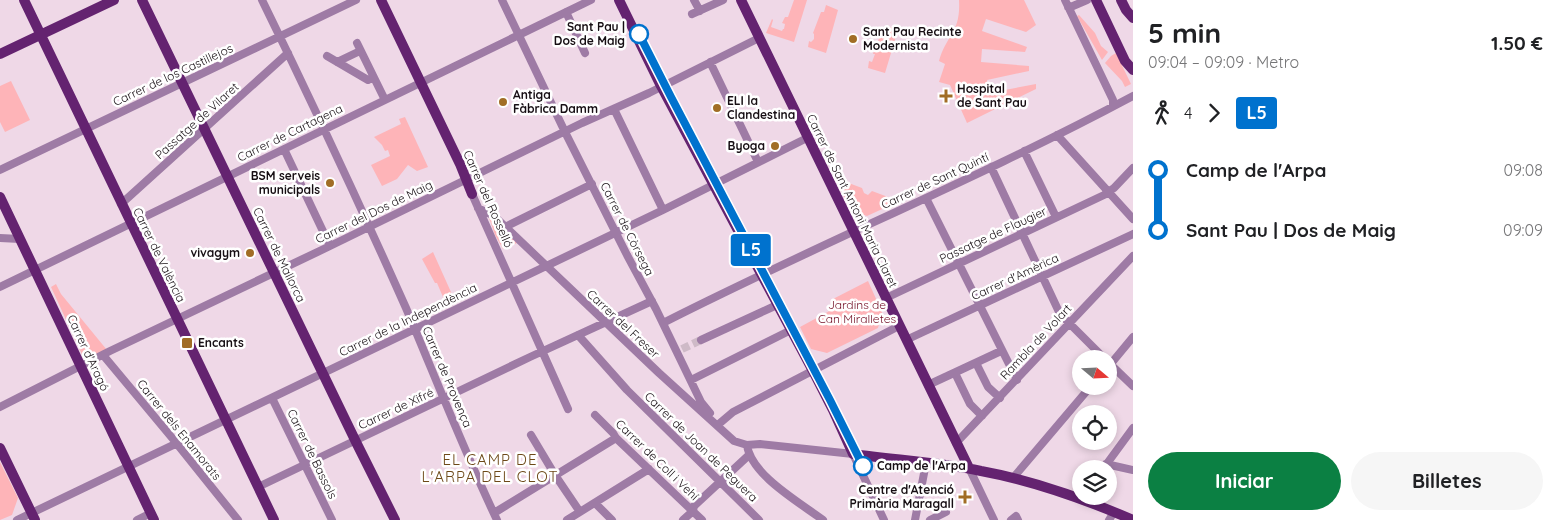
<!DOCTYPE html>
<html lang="es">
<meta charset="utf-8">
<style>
:root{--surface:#fff;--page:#f6f6f6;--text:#202124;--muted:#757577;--accent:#0b8043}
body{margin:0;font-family:Quicksand,sans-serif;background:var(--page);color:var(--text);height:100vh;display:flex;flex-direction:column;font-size:19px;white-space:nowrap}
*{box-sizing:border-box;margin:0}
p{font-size:16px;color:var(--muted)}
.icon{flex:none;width:28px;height:28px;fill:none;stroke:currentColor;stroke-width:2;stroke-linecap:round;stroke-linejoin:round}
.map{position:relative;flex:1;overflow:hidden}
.drawer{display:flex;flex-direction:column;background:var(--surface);width:425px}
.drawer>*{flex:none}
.badge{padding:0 10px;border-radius:4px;font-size:18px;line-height:32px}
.needle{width:32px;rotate:109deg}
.buttons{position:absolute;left:1072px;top:350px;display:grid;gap:10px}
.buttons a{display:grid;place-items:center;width:45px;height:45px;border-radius:50%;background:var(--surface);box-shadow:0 2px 8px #0003;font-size:25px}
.map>.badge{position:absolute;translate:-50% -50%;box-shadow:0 0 0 2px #fff}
.legs{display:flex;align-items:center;gap:8px;height:55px;padding:0 15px;font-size:16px}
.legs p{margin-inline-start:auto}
.summary{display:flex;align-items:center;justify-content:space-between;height:85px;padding:0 15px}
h1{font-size:28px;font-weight:700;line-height:38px}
.action{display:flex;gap:10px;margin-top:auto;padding:10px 15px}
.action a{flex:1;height:58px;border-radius:30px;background:var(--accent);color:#fff;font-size:20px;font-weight:700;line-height:58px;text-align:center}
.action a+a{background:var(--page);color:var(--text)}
ul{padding:0 15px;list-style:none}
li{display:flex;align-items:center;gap:18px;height:60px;font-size:19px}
li i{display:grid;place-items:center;width:8px;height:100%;margin:0 6px;background:currentColor}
li i::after{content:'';width:12px;height:12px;margin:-6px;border:4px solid;border-radius:50%;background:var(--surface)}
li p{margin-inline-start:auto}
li:first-child i{background:linear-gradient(#0000 50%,currentColor 0)}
li:last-child i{background:linear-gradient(currentColor 50%,#0000 0)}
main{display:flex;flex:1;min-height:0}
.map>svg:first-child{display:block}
.green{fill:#feb4b8}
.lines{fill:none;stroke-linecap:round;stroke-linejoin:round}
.minor-tunnel{stroke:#cebac7;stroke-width:8;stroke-dasharray:8 4;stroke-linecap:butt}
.minor{stroke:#9e7ba5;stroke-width:8}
.major{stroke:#642370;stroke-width:10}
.line-1-casing{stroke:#fff;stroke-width:11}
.line-1{stroke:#0072ce;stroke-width:8}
.stop-1-dot{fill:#fff;stroke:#0072ce;stroke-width:2.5}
.poi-dot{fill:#a16d25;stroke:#fff;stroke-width:2}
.labels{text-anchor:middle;stroke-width:5;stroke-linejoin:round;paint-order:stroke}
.stop-label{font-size:12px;font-weight:bold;fill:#160e13;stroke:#fff;text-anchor:end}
.poi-label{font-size:12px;font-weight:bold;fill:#160e13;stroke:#fff;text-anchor:start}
.street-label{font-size:12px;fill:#160e13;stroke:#fff}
.park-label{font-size:12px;fill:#720d24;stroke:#fff}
.quarter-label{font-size:15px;letter-spacing:1px;fill:#6d4918;stroke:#fff}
</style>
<main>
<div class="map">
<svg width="1133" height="520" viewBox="0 0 1133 520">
<rect width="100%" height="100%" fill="#efd8e7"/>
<path class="green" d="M794,0H807L794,42L766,33L772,19L773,20L771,27L782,31L783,29H784L785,24L782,23L785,17H788Z
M959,0H1024L1036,25L1026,32L986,19L982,31L1027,47L1025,52L982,49L981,62L1029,66V71L987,80L989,93L1036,84V89L967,123L950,85L939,82L945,64L939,61C946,35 961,33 959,0Z
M826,5L838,10L826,53L808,47L809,41L811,42L814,39V34L813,33L821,12H824Z
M1079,15L1095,33L1101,46L1108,52L1102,60L1077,16Z
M887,26L897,29L896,32L897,33L885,73L868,68L869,61L872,62L875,54H873L881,33H884Z
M1116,53L1131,84L1125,87L1122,81L1105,63L1111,56Z
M11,81L30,120L5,132L0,122V86Z
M405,117L428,167L417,171L408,165L397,179L382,186L371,165L390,156L388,150L385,151L382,145L374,137L401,124L399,119Z
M846,182L862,188L864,193L868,195L872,191L888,197L891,205L867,216L851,211L839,186Z
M488,215L504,229L502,230H503L517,243L503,249L495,235Z
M433,252L455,301L446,304L437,283H435L422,259Z
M868,281L882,312L878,328L827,353L811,349L800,327L835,308L831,300Z
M56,284L61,294L107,350L85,361L51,287Z
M0,462L18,498L12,515L0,520Z"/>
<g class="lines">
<path class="minor-tunnel" d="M682,349L701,340"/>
<path class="minor" d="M262,0C312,102 360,205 406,308C436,379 464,451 497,520
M502,0L565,132L627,255L656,309L701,402L710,413
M694,0L700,11
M1065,0L1113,100V105
M1068,7L1073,6L1087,0
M566,12L585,53
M692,14L723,0
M357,43L385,100
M327,56L368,80L373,77
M337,62L360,51
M710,62L758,162
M614,109L663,210
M1057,135L1133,219
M284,149L330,246
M1024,151L1056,217
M991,167L1060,314L1105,359
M0,170L356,0
M472,194L568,409
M926,198L1017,380
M121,204L288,53
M478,208L494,216L659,373L734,441L747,445L760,444L853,454L884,520
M505,227L592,184
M0,238L20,239
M0,287L591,0
M886,298L1104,195L1114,188L1133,168
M663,323C818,244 980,178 1133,96
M578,335L627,390L759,520
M701,340L777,305
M906,340L1133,234
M103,355L173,439L238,520
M976,363L988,387L1000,398
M1109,363L1133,386
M1109,366L1133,337
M955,373L970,404L982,416
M691,380L791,330
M928,385L1001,351
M272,398L332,520
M0,407L110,351L330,246L582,123L649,93L759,38
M595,415L613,433L616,438L702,520
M720,423L733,412L899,326
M531,435L555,475L580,512
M956,443L1133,256
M747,445C751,475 799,502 823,520
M1106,464L1133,470
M969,468L994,520
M1103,469L1133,428
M1013,478L1091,386
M258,487L530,357L652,301
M595,503L612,520
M494,513L616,438
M17,520L663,210L807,138
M137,520L151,513
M567,520L649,469
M683,520L693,511L694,506L749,455
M915,520L926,463
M930,520L946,512
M1011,520L1016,516L1018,520
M1109,520L1114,512"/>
<path class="major" d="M24,0L274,520
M142,0L357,444L395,520
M381,0L460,164L472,194
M619,0L661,86L813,371L833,410L853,454C895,460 939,462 981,471C1030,480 1087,500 1133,520
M741,0L969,468
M1096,0L1125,61L1133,70
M1121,0L1126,10L1133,18
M0,54L114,0
M0,197L154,520
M0,448L35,520"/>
</g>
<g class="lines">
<defs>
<path id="line-1" d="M639,34L671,97L830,400L863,466"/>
</defs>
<use href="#line-1" class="line-1-casing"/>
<use href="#line-1" class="line-1"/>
</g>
<g class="stop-1-dot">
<circle cx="639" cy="34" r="9"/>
<circle cx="863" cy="466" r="9"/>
</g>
<g class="poi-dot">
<circle cx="853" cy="39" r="5"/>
<path d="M943.5 88.5h5v5h5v5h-5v5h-5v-5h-5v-5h5z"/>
<circle cx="503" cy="102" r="5"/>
<circle cx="717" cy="108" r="5"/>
<circle cx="775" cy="146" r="5"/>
<circle cx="330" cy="183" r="5"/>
<circle cx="250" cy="253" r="5"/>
<rect x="181" y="337" width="12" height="12" rx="2.5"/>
<path d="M962.5 489.5h5v5h5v5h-5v5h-5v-5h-5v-5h5z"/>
</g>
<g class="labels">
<g class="stop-label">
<text x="625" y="31">Sant Pau |<tspan x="625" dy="14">Dos de Maig</tspan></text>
<text x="877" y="470" text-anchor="start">Camp de l'Arpa</text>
</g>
<g class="poi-label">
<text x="863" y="36">Sant Pau Recinte<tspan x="863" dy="14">Modernista</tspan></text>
<text x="957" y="93">Hospital<tspan x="957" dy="14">de Sant Pau</tspan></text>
<text x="513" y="99">Antiga<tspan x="513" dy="14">Fàbrica Damm</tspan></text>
<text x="727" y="105">ELI la<tspan x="727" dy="14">Clandestina</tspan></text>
<text x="765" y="150" text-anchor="end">Byoga</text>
<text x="320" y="180" text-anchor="end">BSM serveis<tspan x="320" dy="14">municipals</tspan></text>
<text x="240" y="257" text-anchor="end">vivagym</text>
<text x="198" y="347">Encants</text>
<text x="954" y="494" text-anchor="end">Centre d'Atenció<tspan x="954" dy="14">Primària Maragall</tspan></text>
</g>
<g class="street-label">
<text transform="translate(173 75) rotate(-25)" y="4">Carrer de los Castillejos</text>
<text transform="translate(197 121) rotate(-42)" y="4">Passatge de Vilaret</text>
<text transform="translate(290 133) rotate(-26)" y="4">Carrer de Cartagena</text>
<text transform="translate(935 181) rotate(-25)" y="4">Carrer de Sant Quintí</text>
<text transform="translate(488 199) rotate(66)" y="4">Carrer del Rosselló</text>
<text transform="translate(852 201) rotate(64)" y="4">Carrer de Sant Antoni Maria Claret</text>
<text transform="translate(374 212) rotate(-26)" y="4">Carrer del Dos de Maig</text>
<text transform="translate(627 229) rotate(63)" y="4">Carrer de Còrsega</text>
<text transform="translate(993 235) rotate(-25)" y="4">Passatge de Flaugier</text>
<text transform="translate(159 255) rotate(64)" y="4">Carrer de València</text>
<text transform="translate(279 255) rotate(64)" y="4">Carrer de Mallorca</text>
<text transform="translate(1015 277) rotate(-25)" y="4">Carrer d'Amèrica</text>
<text transform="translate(408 320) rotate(-26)" y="4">Carrer de la Independència</text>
<text transform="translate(623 324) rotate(43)" y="4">Carrer del Freser</text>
<text transform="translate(1036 342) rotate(-47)" y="4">Rambla de Volart</text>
<text transform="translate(88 353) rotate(65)" y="4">Carrer d'Aragó</text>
<text transform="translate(447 377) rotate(67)" y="4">Carrer de Provença</text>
<text transform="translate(396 409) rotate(-25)" y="4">Carrer de Xifré</text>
<text transform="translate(179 430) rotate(51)" y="4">Carrer dels Enamorats</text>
<text transform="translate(701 447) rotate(44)" y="4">Carrer de Joan de Peguera</text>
<text transform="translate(312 454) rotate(64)" y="4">Carrer de Bassols</text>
<text transform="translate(657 460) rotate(44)" y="4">Carrer de Coll i Vehí</text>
</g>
<g class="park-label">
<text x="857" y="309">Jardins de<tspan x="857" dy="14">Can Miralletes</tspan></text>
</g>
<g class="quarter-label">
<text x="490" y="465">EL CAMP DE<tspan x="490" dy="17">L'ARPA DEL CLOT</tspan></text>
</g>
</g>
</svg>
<div class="buttons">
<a><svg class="needle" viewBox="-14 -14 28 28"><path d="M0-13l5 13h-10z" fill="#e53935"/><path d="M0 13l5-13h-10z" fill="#757577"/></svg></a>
<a><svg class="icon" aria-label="locate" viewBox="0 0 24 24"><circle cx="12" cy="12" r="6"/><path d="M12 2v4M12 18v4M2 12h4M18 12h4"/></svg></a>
<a><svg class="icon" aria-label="layers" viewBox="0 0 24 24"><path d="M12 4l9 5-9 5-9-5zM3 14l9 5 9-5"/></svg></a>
</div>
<b class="badge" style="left:751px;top:250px;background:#0072ce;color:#fff">L5</b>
</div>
<section class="drawer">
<div class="summary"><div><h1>5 min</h1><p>09:04 – 09:09 · Metro</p></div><b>1.50 €</b></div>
<div class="legs"><svg class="icon" aria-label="walk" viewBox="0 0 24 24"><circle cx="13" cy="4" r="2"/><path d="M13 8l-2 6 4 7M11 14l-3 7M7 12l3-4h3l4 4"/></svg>4<svg class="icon" aria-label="forward" viewBox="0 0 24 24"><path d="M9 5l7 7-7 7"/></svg><b class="badge" style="background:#0072ce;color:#fff">L5</b></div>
<ul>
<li><i style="color:#0072ce"></i><b>Camp de l'Arpa</b><p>09:08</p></li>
<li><i style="color:#0072ce"></i><b>Sant Pau | Dos de Maig</b><p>09:09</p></li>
</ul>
<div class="action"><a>Iniciar</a><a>Billetes</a></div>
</section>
</main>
